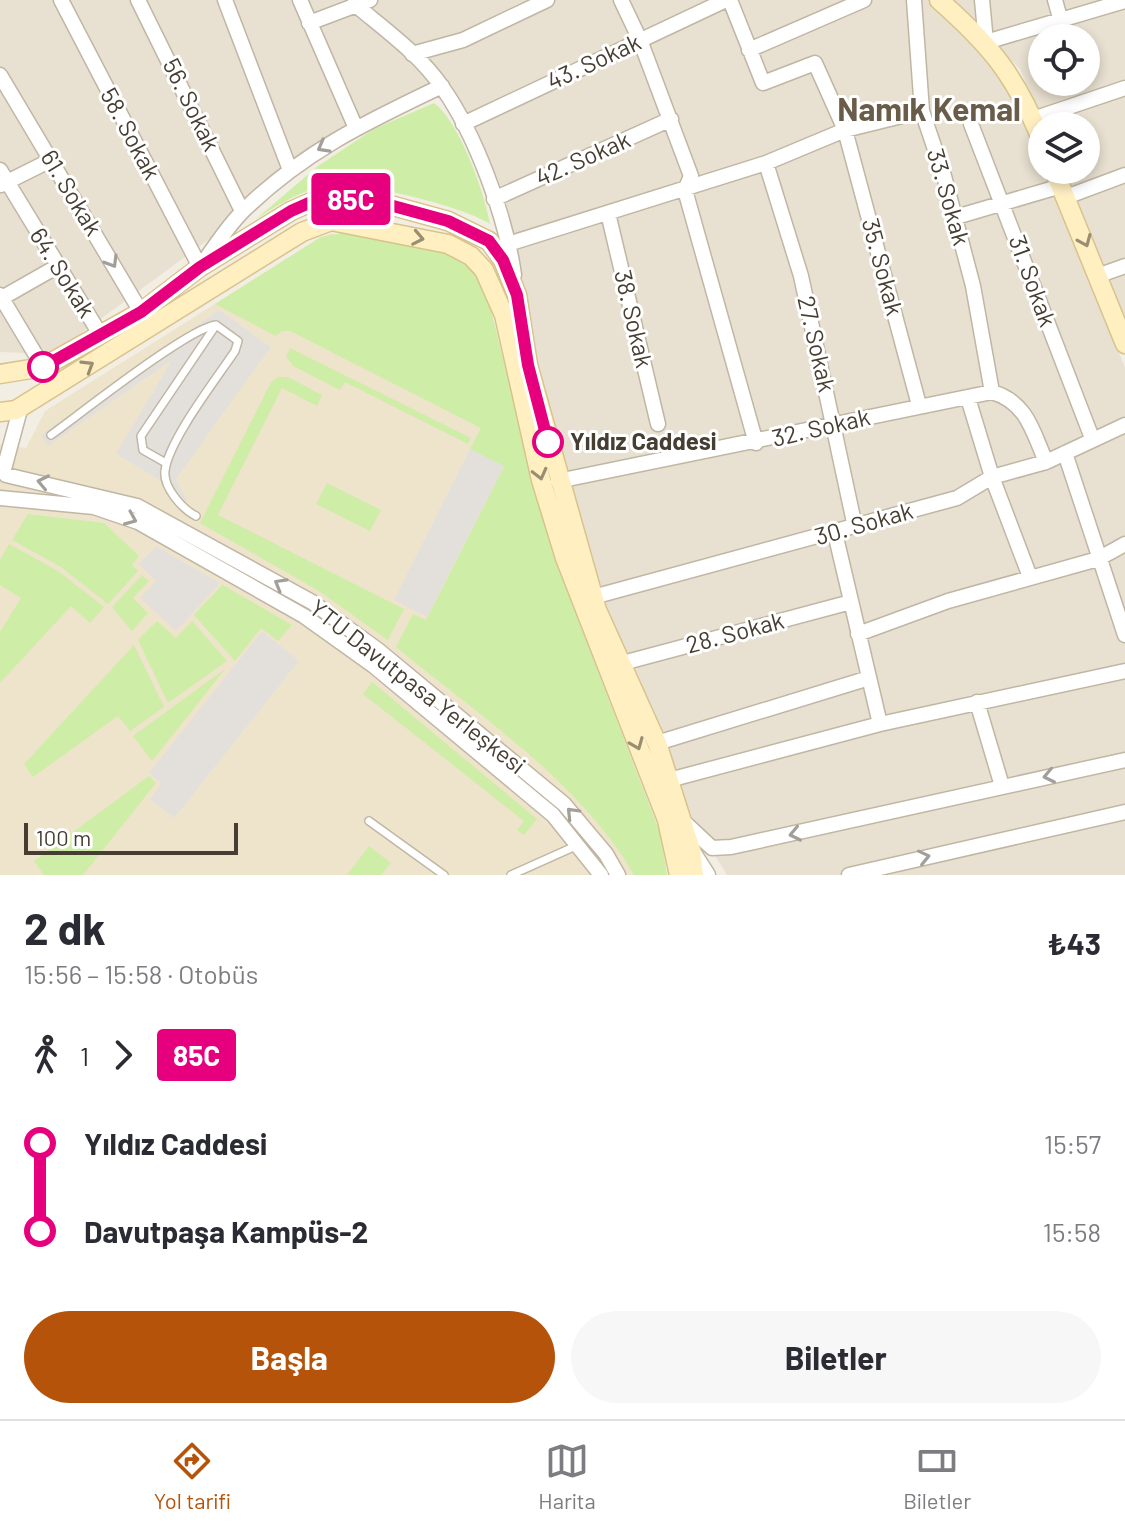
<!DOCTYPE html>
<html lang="tr">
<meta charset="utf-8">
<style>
:root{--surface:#fff;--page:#f7f7f7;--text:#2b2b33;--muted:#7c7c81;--line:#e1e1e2;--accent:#b45309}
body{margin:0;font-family:Barlow,sans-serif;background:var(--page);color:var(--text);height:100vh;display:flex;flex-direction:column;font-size:30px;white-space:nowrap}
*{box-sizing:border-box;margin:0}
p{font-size:26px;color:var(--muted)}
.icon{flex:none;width:44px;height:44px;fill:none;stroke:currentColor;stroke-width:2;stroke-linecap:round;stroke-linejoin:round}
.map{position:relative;height:875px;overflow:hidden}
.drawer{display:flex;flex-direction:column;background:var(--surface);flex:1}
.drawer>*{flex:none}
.badge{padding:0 16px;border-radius:6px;font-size:28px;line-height:52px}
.controls{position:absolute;left:1028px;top:24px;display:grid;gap:16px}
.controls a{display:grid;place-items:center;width:72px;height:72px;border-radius:50%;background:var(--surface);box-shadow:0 4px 12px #0003;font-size:40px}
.scale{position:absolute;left:24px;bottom:20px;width:214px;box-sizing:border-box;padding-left:8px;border:4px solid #463e32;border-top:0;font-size:22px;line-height:28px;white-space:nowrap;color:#463e32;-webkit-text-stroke:6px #fff;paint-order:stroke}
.map>.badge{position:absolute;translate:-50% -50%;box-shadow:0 0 0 4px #fff}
.legs{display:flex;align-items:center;gap:12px;height:88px;padding:0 24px;font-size:26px}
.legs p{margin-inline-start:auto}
.summary{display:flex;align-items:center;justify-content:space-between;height:136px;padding:0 24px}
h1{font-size:44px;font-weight:700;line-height:60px}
.action{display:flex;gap:16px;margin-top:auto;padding:16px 24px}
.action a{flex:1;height:92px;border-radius:48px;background:var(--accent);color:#fff;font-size:32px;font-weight:700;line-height:92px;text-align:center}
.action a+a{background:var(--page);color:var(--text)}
ul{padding:0 24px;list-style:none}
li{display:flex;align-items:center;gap:28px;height:88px;font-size:30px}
li i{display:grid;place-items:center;width:12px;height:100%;margin:0 10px;background:currentColor}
li i::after{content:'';width:20px;height:20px;margin:-10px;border:6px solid;border-radius:50%;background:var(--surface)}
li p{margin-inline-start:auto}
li:first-child i{background:linear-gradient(#0000 50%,currentColor 0)}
li:last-child i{background:linear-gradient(currentColor 50%,#0000 0)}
.tab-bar{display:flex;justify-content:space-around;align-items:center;height:112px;border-top:2px solid var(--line);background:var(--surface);font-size:22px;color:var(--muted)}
.tab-bar a{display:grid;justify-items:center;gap:4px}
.tab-bar .active{color:var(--accent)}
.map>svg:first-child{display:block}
.residential{fill:#e8e0d0;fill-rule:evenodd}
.education{fill:#eee4cb}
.green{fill:#ceeda6}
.parking{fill:#e3e0dc}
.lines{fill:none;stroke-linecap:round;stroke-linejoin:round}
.service-casing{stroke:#c0b6a4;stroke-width:10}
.minor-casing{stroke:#c0b6a4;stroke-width:17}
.tertiary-casing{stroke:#c0b6a4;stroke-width:19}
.secondary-casing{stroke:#d8c38d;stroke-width:21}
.service{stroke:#fff;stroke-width:7}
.minor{stroke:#fff;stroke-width:14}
.tertiary{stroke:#fff;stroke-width:16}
.secondary{stroke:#ffefc1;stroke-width:18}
.oneway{stroke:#a29e98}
.oneway2{stroke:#998e72}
.line-1-casing{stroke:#fff;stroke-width:18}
.line-1{stroke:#e6007e;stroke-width:12}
.stop-1-dot{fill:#fff;stroke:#e6007e;stroke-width:4}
.labels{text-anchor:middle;stroke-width:6;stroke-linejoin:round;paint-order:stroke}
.street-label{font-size:24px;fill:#463e32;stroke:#fff}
.stop-label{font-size:24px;font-weight:bold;fill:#463e32;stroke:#fff;text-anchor:start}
.district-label{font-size:32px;font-weight:bold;fill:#695c48;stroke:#fff}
</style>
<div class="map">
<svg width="1125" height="875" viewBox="0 0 1125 875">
<rect width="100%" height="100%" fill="#f3eee3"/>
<path class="residential" d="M0,0H932L1003,71L1042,160V170H1047L1072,229L1125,368V875H727L690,815L596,587L531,359L513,231L449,90L340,143L53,354L0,352Z
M953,0H1125V321L1064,170H1086V126H1045L1020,69ZM1042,38H1086V82H1042Z"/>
<path class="education" d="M333,233L533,479L565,586L660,833L667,875H0V444L26,448L45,411L321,237Z"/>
<path class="green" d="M434,103C459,121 485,193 490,224C466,207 358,180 329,185C301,190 280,204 256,219L318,166L374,129Z
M347,232L448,253L472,268L486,290L533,479L565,586L660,833L667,875H634C582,783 477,714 396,647L413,614L426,620L504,467L470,449L481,428L290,331H282L276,336L215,304L321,237Z
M290,348L471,438L468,444L345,382L340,390L293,366L286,357Z
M278,377H288L322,395L317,406L282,388L218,515L404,609L388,640L319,591L200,523L271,382Z
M327,483L381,510L370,531L316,504Z
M28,514L104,523L139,556L132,565L138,571L108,604L61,567L12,540Z
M9,544L58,571L104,607L90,623L71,606L0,683V632L21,598L0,585V560Z
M142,575L149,581L133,598L148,613L132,631L112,607Z
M222,585H223L292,625L278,641L261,628L235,661L194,615Z
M157,621L176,638L192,621L227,661L168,703L138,640Z
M134,645L164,707L130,731L118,716L33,777L24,764Z
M225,669L152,761L133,736Z
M372,682L537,819L524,835L517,830L524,821L363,694Z
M149,776L156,783L83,875H44L34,861Z
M369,846L391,863L381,875H347Z"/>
<path class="parking" d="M219,310L271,347L176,479L187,501L181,511L161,481L116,454L172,360L48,446L41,435Z
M470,449L504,466L427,617L394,600Z
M156,546L220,583L176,631L140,598L156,581L139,564Z
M262,631L299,661L174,818L150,799L162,784L149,773Z"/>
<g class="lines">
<defs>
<path id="service" d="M51,435C80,414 190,327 216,325L238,341L235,351C217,378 168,441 165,471C163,487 182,509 196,516
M166,463L143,450L141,436L216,325
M369,821L444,875
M511,875L578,845"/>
<path id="minor" d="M61,0L200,267C214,248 228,225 245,209C306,150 367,122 442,86
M138,0L242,211
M225,0L290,170
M300,0L355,126
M355,0L358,7C387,31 421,56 442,87C476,135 506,217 514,275
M621,0L640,40L691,176L685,190L756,443
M730,0L763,83L815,63L845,130L919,405
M914,0L922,111L944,176L973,286L992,392
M982,0L986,42L1125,1
M1055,0L1060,18
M309,23L370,0
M749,50L864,0
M412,54L463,40L547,0
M0,75L141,312
M1033,119L1125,88
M463,124L726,0
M971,124L1092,438
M766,163L801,276L855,527
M0,170L100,334
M1,185L51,160
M1066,197L1125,175
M494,199L671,119
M608,213L658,424
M956,217L1061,186
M508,244L766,163L845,130L922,111
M1100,275L1125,266
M0,295L43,367
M0,299L58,266
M968,398L992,477L1030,577
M1065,453L1125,635
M4,469L21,406
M6,475L137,506L312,602L378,650L564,804L606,854L618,875
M558,481L992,392C1027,402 1033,432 1046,462
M0,498L94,507L138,522L304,616L374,666L553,815L601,875
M835,533L880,724
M593,597L957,498L992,477L1046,462L1125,425
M858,634L948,601L1098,559L1125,544
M619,664L851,602
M977,702L1002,786
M657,743L869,678
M669,780L880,724L1125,671
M682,820L712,848L731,847L1125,760
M849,875L1125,812"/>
<path id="tertiary" d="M691,850L707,875"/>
<path id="secondary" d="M939,0C992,47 1015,75 1042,141
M1054,170L1125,344
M0,374L43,367L141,312L200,267L291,211L327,195L386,204L448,221L489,241L503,260L517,295L528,365L597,610L657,743L691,850L694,875
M0,412L16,410L302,232L331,221L448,244L471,256L484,270L504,315L541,480L565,558L667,820L679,875"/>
</defs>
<use href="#service" class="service-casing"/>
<use href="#minor" class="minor-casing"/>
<use href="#tertiary" class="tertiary-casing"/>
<use href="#secondary" class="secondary-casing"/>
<use href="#service" class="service"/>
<use href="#minor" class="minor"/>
<use href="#tertiary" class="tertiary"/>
<use href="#secondary" class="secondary"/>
</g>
<defs><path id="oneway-chevron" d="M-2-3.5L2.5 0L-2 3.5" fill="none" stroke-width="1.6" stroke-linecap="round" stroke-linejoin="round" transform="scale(2)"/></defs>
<g class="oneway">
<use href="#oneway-chevron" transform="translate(323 147) rotate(151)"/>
<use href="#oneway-chevron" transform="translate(112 262) rotate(59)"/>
<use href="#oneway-chevron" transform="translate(43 482) rotate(-168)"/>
<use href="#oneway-chevron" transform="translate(131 519) rotate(23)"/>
<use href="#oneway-chevron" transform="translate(280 584) rotate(-150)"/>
<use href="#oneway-chevron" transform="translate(1049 776) rotate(168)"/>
<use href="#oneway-chevron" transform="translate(572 813) rotate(-134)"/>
<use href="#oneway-chevron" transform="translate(795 834) rotate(168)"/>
<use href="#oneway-chevron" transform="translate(924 857) rotate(-13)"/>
</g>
<g class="oneway2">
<use href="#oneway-chevron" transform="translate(418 238) rotate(11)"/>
<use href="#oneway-chevron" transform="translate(1085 241) rotate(67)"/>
<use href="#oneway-chevron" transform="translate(88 366) rotate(-32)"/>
<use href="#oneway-chevron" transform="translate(540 474) rotate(76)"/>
<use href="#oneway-chevron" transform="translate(637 744) rotate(68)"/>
</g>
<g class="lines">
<defs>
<path id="line-1" d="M43,367L141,312L200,267L291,211L327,195L386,204L448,221L489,241L503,260L517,295L528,365L548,442"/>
</defs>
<use href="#line-1" class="line-1-casing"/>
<use href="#line-1" class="line-1"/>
</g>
<g class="stop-1-dot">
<circle cx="43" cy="367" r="14"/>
<circle cx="548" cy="442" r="14"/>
</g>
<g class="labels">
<g class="street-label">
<text transform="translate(594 62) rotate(-25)" y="8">43. Sokak</text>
<text transform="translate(191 105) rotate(64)" y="8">56. Sokak</text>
<text transform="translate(130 134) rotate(62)" y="8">58. Sokak</text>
<text transform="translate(583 159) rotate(-24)" y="8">42. Sokak</text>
<text transform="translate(71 193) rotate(59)" y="8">61. Sokak</text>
<text transform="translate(948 197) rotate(74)" y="8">33. Sokak</text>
<text transform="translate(882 267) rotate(75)" y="8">35. Sokak</text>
<text transform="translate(62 273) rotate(58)" y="8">64. Sokak</text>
<text transform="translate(1032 281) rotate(70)" y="8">31. Sokak</text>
<text transform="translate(633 319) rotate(77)" y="8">38. Sokak</text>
<text transform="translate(816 344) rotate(77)" y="8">27. Sokak</text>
<text transform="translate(821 428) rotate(-13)" y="8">32. Sokak</text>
<text transform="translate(864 524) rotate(-16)" y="8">30. Sokak</text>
<text transform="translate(735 633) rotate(-15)" y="8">28. Sokak</text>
<text transform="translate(417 687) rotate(38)" y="8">YTU Davutpasa Yerleşkesi</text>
</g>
<g class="stop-label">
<text x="570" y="450">Yıldız Caddesi</text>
</g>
<g class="district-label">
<text x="929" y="121">Namık Kemal</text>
</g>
</g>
</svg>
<div class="controls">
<a><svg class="icon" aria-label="locate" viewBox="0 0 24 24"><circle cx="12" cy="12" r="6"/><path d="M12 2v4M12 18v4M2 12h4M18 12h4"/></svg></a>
<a><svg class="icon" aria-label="layers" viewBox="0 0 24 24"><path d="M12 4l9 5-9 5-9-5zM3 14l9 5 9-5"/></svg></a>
</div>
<div class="scale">100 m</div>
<b class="badge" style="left:351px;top:199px;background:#e6007e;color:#fff">85C</b>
</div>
<section class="drawer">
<div class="summary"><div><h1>2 dk</h1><p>15:56 – 15:58 · Otobüs</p></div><b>₺43</b></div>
<div class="legs"><svg class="icon" aria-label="walk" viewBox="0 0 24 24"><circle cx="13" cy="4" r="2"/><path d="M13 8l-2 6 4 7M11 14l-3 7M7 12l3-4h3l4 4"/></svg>1<svg class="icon" aria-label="forward" viewBox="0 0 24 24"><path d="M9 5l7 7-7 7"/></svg><b class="badge" style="background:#e6007e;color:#fff">85C</b></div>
<ul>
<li><i style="color:#e6007e"></i><b>Yıldız Caddesi</b><p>15:57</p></li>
<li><i style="color:#e6007e"></i><b>Davutpaşa Kampüs-2</b><p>15:58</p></li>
</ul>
<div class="action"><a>Başla</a><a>Biletler</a></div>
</section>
<nav class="tab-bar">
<a class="active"><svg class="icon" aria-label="directions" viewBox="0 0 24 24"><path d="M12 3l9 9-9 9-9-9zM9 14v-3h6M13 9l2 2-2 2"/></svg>Yol tarifi</a>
<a><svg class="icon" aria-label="map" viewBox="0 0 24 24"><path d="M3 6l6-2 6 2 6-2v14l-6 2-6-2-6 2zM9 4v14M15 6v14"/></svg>Harita</a>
<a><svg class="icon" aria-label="tickets" viewBox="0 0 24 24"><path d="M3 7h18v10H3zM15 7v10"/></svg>Biletler</a>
</nav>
